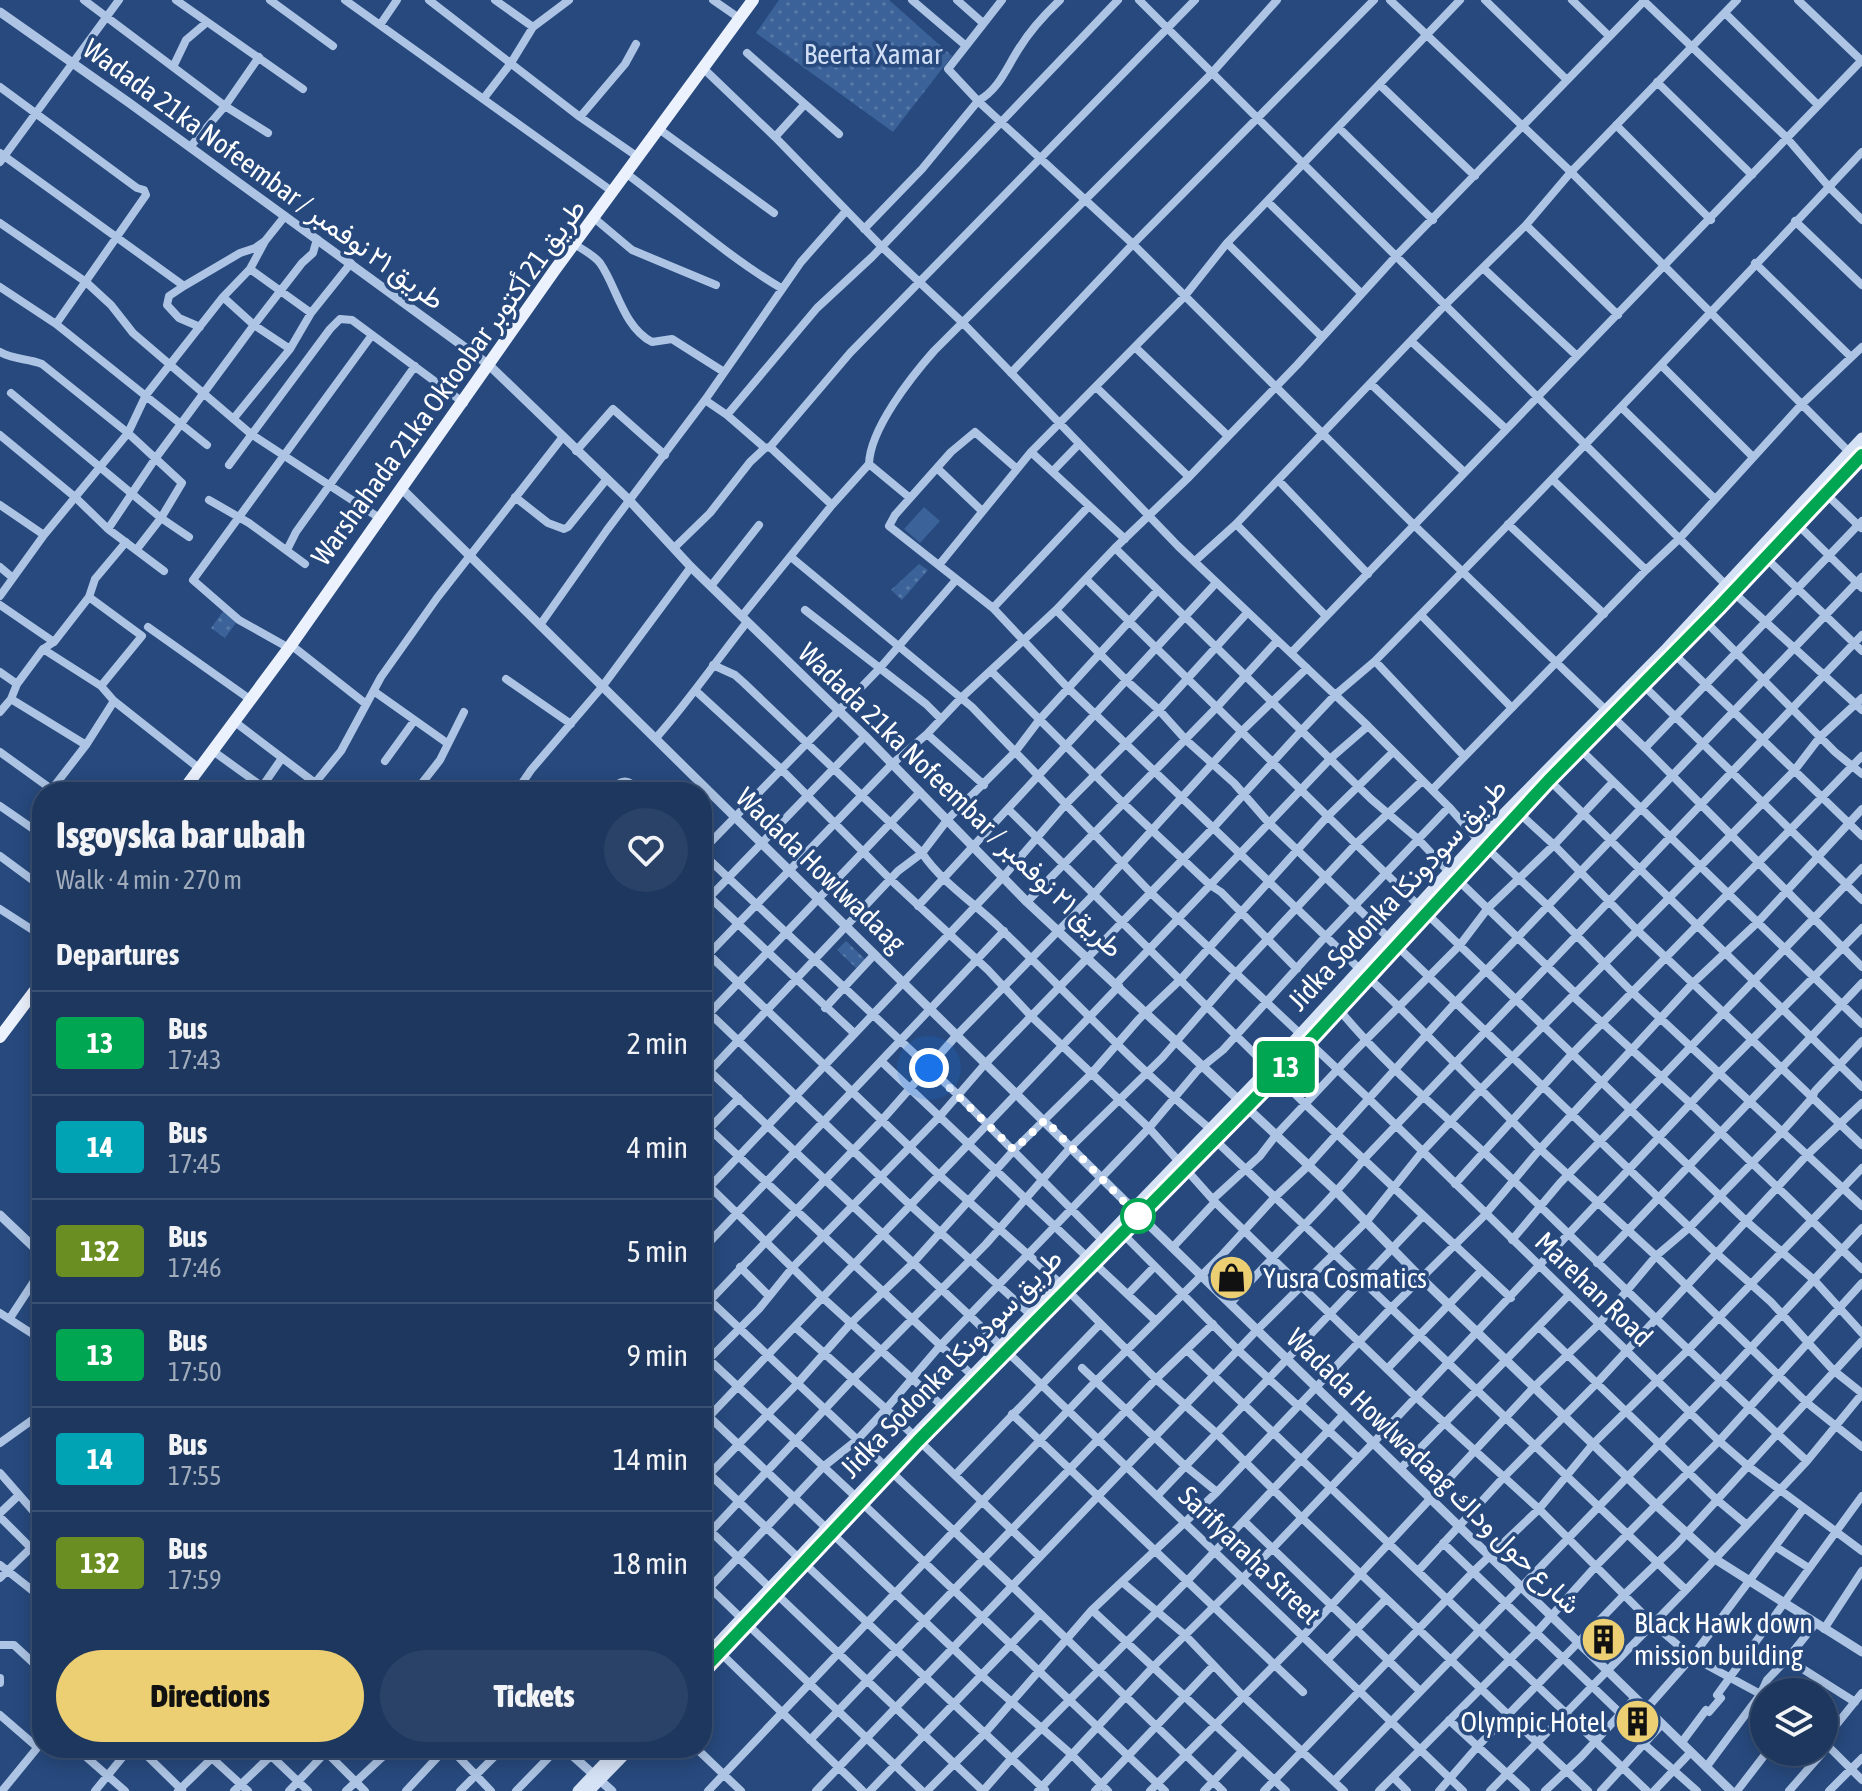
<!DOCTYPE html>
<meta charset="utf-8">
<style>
:root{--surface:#1d375e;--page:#2a4267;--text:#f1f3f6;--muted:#a0acbc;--line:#3b5173;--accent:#ecce73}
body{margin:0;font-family:"Asap Condensed",Vazirmatn,sans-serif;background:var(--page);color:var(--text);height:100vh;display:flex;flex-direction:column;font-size:30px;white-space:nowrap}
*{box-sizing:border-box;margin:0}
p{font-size:26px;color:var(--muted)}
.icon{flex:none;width:44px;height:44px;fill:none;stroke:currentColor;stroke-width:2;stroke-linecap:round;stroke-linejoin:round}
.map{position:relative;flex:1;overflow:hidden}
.details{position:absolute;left:32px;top:782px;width:680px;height:976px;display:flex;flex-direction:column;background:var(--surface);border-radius:32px;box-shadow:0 4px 20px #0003,0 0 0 2px var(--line)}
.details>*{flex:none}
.badge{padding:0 16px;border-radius:6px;font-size:28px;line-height:52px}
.controls{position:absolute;left:1750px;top:1678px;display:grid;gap:16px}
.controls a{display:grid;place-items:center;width:88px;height:88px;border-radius:50%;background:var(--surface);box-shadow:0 4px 20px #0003,0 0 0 2px var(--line);font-size:40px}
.you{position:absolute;width:40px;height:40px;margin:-20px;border:6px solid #fff;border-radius:50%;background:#1a73e8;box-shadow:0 0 0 12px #1a73e833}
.map>.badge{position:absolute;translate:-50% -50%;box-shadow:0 0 0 4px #fff}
h2{padding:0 24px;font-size:30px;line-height:72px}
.round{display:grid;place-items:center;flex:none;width:84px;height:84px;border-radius:42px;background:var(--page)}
.summary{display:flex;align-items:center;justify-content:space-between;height:136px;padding:0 24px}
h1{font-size:38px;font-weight:800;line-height:60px}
.primary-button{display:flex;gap:16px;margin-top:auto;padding:16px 24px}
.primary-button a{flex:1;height:92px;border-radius:48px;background:var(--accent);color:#111;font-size:32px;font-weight:800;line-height:92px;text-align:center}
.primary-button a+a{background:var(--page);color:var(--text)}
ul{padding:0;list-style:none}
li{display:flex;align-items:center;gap:24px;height:104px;padding:0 24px;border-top:2px solid var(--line)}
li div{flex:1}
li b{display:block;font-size:30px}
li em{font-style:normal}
li .badge{min-width:88px;font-weight:700;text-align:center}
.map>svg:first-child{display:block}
.park{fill:url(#park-dots)}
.pitch{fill:#3b639a}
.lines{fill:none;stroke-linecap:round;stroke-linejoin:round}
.minor{stroke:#adc4e4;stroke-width:8}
.tertiary{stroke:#adc4e4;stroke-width:9}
.secondary{stroke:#d5e2f5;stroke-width:11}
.primary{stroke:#ecf2fd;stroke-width:12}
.line-casing{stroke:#fff;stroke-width:18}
.line{stroke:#00a651;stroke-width:12}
.walk{stroke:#fff;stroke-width:8;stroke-dasharray:0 14.4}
.stop-dot{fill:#fff;stroke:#00a651;stroke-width:4}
.labels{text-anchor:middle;stroke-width:7;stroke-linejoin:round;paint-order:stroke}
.park-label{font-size:28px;fill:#cfdef4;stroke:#27497d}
.street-label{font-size:28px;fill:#fff;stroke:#27497d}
.poi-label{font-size:28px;fill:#fff;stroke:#27497d;text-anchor:start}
</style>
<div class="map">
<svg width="1862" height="1791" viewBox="0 0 1862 1791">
<defs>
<pattern id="park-dots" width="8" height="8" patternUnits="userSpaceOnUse" patternTransform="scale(2)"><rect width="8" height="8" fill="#3b639a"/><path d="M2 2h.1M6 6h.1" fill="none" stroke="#587aa9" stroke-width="1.8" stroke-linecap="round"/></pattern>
</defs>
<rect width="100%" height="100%" fill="#27497d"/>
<path class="park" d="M779,0H889L952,56L893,132L756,33Z
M919,564L928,570L902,600L891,590Z
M224,610L238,620L225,638L211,628Z
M846,941L865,959L856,968L837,950Z"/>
<path class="pitch" d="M924,507L940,521L920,543L904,529Z"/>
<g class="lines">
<path class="minor" d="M84,0L225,106L268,133
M176,0L303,89
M270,0L333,46
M345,0L613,192
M429,0L580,117L638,157
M495,0L533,27
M713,0L739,18
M912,0L965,45
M957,0L983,23
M1002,0L948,69L978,101L1133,244L1415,526L1645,748L1862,967
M1139,0L1733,592L1862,710
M1390,0L1571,172L1862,465
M1485,0L1566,79
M1572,0L1609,36
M1643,0L1786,137L1829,187L1862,220
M1798,0L1862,61
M1725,13L1818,105
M380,25L397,0
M747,53L839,134
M174,65L186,40L206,23
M704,69L775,137L882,247L963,323L1178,546L1368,726L1449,807L1478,840L1549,907L1632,992L1862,1206
M1657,82L1752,175
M1380,85L1475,176
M0,87L137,188L144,190L146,195L56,324
M484,98L511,63L533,27L569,0
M580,117L625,64L636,44
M1616,125L1711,220
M1338,127L1433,220
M659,129L774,213
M775,137L804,105
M190,147L225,106L259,57
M0,153L184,286L240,253L255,248L265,241L285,216
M0,162L119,0
M627,174C678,212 727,256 781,288
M1268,202L1361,293
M594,218L632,250L716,285
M1795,221L1862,285
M0,223L86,282L111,305L133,333L251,434L381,519
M1526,225L1618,315
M864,229L922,169L978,101C999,89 1006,69 1018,50C1029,32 1044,15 1060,0
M1227,243L1321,336
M574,244C582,249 594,255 600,263C617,287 623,327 652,342L672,339L724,372
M1755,263L1851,357
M1483,268L1577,356
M250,269L311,313
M184,286L169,296L167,305L179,318L200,327
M0,287L56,324L207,445
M223,297L254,325L290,349
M1411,341L1506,429
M1136,348L1227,435
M0,352C14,360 27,358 42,364L128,433L182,483L161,518L137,549
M1661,365L1752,456
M1011,373L1133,244L1374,0
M1371,384L1464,472
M1096,387L1189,477
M11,393L161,518L189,537
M705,400L727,415L765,448L770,447L832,505
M1622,408L1715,499
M727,415L817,308L872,257L1118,0
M234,418L290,349L311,313L351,263
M0,435L75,497L108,529L164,571
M770,447L850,353L1195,0
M576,451L613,409L665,455
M1031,452L1125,539
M869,464L910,498
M229,465L330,329L340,319L352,320L464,403
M938,469L982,511
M1017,469L975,432L951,452L895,515L889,526L993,608L1069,689L1399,1007L1540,1149L1656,1256L1806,1402L1862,1447
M1053,471L1079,444
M1552,479L1646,570
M1279,481L1368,574
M1825,493L1861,528
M515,497L548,523L564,529L568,527L606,480
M209,500L249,523L305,564
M0,505L44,535
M1796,523L1862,588
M1236,524L1326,616
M1508,524L1604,614
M108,529L155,459L254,325L302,263L313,253L317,239
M674,548L710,513L750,462L765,448
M1115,548L1371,799L1418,839L1449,872
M287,550L296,532L415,366
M791,557L972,707L1151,893L1369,1099L1719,1441L1748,1466L1862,1551
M1765,557L1862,651
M1195,561L1236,524L1445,305L1526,225L1571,172L1737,0
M939,565L1031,452L1184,297L1227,243L1460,0
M0,567L13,578
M1087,580L1418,905
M711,586L759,525
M0,596L44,535L128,433L146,395L223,297L250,269L265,241
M89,597L142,636L101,686
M0,605L54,642
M993,608L1089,506
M805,610L926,704L941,719
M1056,610L1128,682L1159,710L1186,740L1234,783L1268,822L1715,1252L1771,1302L1833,1370L1862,1393
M1421,615L1512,708
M742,616L832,505L869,464C870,429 911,377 934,351L1211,74L1277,0
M1705,621L1835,752L1862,774
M540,625L607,530L705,400L801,262L846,211
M148,627L251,700
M291,645L366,704
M289,648L239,620L193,580L372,335
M43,649L101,686L114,701L200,769
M1671,651L1862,836
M1291,653L1862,60
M1375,661L1464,756
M713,665L735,675L744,683L922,853C942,883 976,904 1001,929C1070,996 1135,1066 1209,1128
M991,671L1123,803L1210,885L1221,892L1297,969
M0,672L17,684
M506,679L571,724
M1643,685L1862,900
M696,691L781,769L891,880L988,970L1031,1016L1149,1128L1215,1202L1271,1257L1416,1397L1539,1509L1653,1624L1692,1657L1764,1696
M375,692L447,743
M11,699L86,745
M0,712L11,699L17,684L43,649L54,642L89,597L95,579L126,542
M235,722L327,792
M927,734L984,785
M656,738C689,701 716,661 747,622
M1645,748L1862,521
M1580,749L1862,1024
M213,751L260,785L264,784L282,758
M0,752L54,791
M385,761L414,721
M1549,780L1862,1087
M315,783L341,751L381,677L437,598L562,438
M52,789L86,745L114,701
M1432,790L1646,570L1680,538L1802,404L1862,347
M415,792L440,760L464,712
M516,792L531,770L602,687L691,567
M609,792C622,777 628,779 642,792
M0,806L42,835
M1009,810L1305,1104L1511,1298
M1519,813L1554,845L1637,930L1862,1145
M702,851L879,669L956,580
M702,853L958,1095L1102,1240
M0,856L42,887
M1458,880L1575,993V998L1690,1103L1862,1269
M702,890L854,1033
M1027,902L1217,707L1277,641
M702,905L865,736
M918,906L1216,583
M0,909L42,936
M1427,914L1746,1221L1814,1280L1862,1333
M702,948L939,1175L1061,1284L1156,1379L1215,1432L1302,1518L1588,1791
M702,961L892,764L927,734L960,699L1056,610L1115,548L1189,477L1297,365L1397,255L1645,0
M1117,983L1331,758L1368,726
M702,1006L909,1204L1031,1315
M1337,1007C1388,1070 1453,1121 1511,1178C1609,1273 1706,1369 1807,1461
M825,1008L874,955
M702,1021L920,792
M881,1061L1086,1256
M702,1064L970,1316L1463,1791
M702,1079L898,871L922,853L948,819L1015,752L1040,719L1157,591
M702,1122L973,1376
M702,1136L739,1098
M1214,1139L1686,1590
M702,1179L823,1298L948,1411
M1455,1184L1572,1054L1862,756
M702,1195L1004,876L1066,804L1159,710L1247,613
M1213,1199L1260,1156L1276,1135L1354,1052L1460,945L1488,908L1554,845L1613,782
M1122,1233L1238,1350L1298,1406
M1512,1240L1560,1183L1862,868
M1173,1247L1215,1202
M702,1250L1004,931
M1093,1262L1156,1321
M1597,1263L1862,983
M740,1267L768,1295
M702,1293L1012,1586L1223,1791
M1128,1294L1154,1267
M1231,1303C1274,1253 1323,1210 1365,1158L1862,635
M702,1309L883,1119L956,1036L1093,895L1242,731L1307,668
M0,1313L42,1340
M10,1318L42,1269
M795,1327L886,1409L1040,1557
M1539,1327L1716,1499L1746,1524
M1187,1350L1647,1791
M702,1353L856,1497
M702,1366L759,1309L793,1267L940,1116L985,1064L1214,827L1302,730L1335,695L1375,661C1540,494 1701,323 1862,152
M1082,1368L1184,1465L1217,1492
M1388,1368L1481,1271
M1300,1404L1358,1458
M702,1410L981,1675L1071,1754L1108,1791
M1012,1414L1303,1692
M702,1424L1119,986
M0,1443L42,1413
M702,1467L1045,1790
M1400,1469L1568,1296
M0,1473L42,1521
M955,1475L1100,1324
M702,1482L797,1384L851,1323L913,1263L1014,1150L1091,1074L1139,1019L1181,979L1327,817L1393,752
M1157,1496L1423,1216
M861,1502L1165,1791
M31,1508L42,1494
M0,1513L19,1495
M0,1517L30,1547
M1244,1521L1420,1691
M702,1523L983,1791
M702,1541L853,1379L986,1244L1071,1147L1162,1058L1235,974L1356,844L1422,781
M1443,1543L1621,1714
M1776,1547L1809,1568
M0,1565L42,1598
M1418,1571L1503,1478L1596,1384L1807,1155L1862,1103
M0,1578L42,1537
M1122,1582L1185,1635L1243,1696L1344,1791
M710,1588L741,1618
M702,1596L823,1467L857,1440L886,1409L939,1347L1149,1128L1197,1071L1223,1050L1325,937L1449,807
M1092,1610L1286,1791
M746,1623L922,1791
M1824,1629L1862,1571
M702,1635L863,1791
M0,1645H14L42,1671
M1787,1659L1855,1702
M1327,1660L1386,1599
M0,1678V1683
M1647,1708L1692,1657L1804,1508
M0,1715L37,1747
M1449,1720L1526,1791
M810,1740L1156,1379L1213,1324
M1824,1740L1862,1693
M1682,1742L1706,1710L1709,1712L1721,1698L1717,1695L1862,1496
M1824,1742L1862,1780
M1644,1744L1697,1791
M76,1748L125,1791
M139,1748L182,1790
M201,1748L248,1791
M263,1748L308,1791
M322,1748L365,1791
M450,1748L491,1791
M696,1748L741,1791
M1707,1766L1760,1695L1767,1680L1787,1659L1816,1623
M1393,1777L1407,1791
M1334,1781L1721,1380L1862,1228
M2,1791L42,1742
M95,1791L130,1748
M178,1791L212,1758H217L227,1748
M234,1791L279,1748
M289,1791L326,1752
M346,1791L392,1748
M406,1791L446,1748
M460,1791L503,1748
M516,1791L558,1748
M708,1791L1096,1381L1223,1254L1275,1197L1308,1166L1455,1003L1862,577
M816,1791L1258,1329L1367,1221L1422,1152L1481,1089L1794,771L1820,737L1862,698
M870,1791L1040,1614
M927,1791L984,1734L1092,1610L1217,1492L1391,1308L1483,1217L1540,1149L1693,983L1758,922L1862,809
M983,1791L1011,1759L1187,1581L1344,1414
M1038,1791L1153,1667L1273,1548L1373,1443L1719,1073L1862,928
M1095,1791L1213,1666
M1150,1791L1302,1637L1534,1387L1598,1325L1656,1256L1690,1227L1781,1133L1812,1098L1815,1091L1862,1041
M1204,1791L1242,1751
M1264,1791L1473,1572L1539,1509L1593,1444L1689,1349L1862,1168
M1379,1791L1536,1633L1596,1566L1719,1441L1862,1283
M1439,1791L1478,1746L1624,1595L1676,1545L1862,1341
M1490,1791L1686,1590L1807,1461L1862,1394
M1545,1791L1581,1757L1635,1698
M1601,1791L1662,1724
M1654,1791L1691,1752
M1737,1791L1767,1752
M1789,1791L1823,1752
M1829,1791L1862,1758"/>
<path class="tertiary" d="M0,12L128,102L489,365L629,500L691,567L865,736L1027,902L1337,1192L1421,1278L1656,1505L1715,1559L1862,1652
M402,489L1139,1215L1731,1791
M0,1215L42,1255
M564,1748L612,1791"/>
<path class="secondary" d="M1061,1295L1278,1075L1369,978L1486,847L1862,455
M702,1660L884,1467L1270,1067L1478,840L1667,648L1862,438
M578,1791L619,1748
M589,1791L631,1748"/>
<path class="primary" d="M182,792L291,645L554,271L753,0
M0,1037L42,981"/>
</g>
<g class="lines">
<defs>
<path id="line" d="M702,1671L918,1441L1278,1075L1549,780L1719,607L1862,455"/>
</defs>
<use href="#line" class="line-casing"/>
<use href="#line" class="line"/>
<path class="walk" d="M929,1068L1014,1150L1045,1120L1138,1216"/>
</g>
<defs>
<symbol id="shop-disc" viewBox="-11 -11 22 22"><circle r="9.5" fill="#ecce73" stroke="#27497d"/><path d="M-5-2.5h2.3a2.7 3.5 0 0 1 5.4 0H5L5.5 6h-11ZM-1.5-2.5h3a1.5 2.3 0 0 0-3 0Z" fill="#111"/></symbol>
<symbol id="building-disc" viewBox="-11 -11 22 22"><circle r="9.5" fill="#ecce73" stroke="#27497d"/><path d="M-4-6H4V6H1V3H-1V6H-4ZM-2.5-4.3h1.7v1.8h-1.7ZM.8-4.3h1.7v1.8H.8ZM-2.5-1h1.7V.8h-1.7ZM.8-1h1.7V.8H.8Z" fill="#111"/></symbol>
</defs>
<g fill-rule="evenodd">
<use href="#shop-disc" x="1206" y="1252" width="51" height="51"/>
<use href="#building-disc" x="1578" y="1614" width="51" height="51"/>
<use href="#building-disc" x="1612" y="1696" width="51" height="51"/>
</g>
<circle class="stop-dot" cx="1138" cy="1216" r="16"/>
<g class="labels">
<g class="park-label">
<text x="873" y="64">Beerta Xamar</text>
</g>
<g class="street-label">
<text transform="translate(264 174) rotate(36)" y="10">Wadada 21ka Nofeembar / طريق ٢١ نوفمبر</text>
<text transform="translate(448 382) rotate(-54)" y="10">Warshahada 21ka Oktoobar طريق 21 أكتوبر</text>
<text transform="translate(961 800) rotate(44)" y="10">Wadada 21ka Nofeembar / طريق ٢١ نوفمبر</text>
<text transform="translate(821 870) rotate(44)" y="10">Wadada Howlwadaag</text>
<text transform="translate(1397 894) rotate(-47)" y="10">Jidka Sodonka طريق سودونكا</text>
<text transform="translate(1594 1289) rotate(44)" y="10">Marehan Road</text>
<text transform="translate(951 1363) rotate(-46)" y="10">Jidka Sodonka طريق سودونكا</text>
<text transform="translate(1434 1471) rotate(44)" y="10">Wadada Howlwadaag شارع حول وداك</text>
<text transform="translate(1250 1555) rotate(44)" y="10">Sarifyaraha Street</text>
</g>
<g class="poi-label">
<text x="1263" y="1288">Yusra Cosmatics</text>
<text x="1634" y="1633">Black Hawk down<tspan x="1634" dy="32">mission building</tspan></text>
<text x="1607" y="1732" text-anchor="end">Olympic Hotel</text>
</g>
</g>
</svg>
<div class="controls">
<a><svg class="icon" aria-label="layers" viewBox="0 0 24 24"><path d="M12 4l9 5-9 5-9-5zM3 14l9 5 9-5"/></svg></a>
</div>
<div class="you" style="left:929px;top:1068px"></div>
<b class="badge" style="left:1286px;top:1067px;background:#00a651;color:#fff">13</b>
<section class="details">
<div class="summary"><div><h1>Isgoyska bar ubah</h1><p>Walk · 4 min · 270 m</p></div><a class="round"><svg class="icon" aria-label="heart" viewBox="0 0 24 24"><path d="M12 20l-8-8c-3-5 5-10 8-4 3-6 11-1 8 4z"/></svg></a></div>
<h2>Departures</h2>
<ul>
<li><span class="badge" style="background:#00a651;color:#fff">13</span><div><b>Bus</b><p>17:43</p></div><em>2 min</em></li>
<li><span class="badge" style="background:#00a3b4;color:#fff">14</span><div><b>Bus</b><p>17:45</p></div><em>4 min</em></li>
<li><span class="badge" style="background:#6b8e23;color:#fff">132</span><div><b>Bus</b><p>17:46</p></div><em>5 min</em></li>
<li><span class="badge" style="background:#00a651;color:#fff">13</span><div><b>Bus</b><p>17:50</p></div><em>9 min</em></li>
<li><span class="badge" style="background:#00a3b4;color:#fff">14</span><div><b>Bus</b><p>17:55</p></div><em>14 min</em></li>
<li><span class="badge" style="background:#6b8e23;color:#fff">132</span><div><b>Bus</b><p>17:59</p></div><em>18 min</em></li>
</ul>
<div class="primary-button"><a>Directions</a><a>Tickets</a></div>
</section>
</div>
